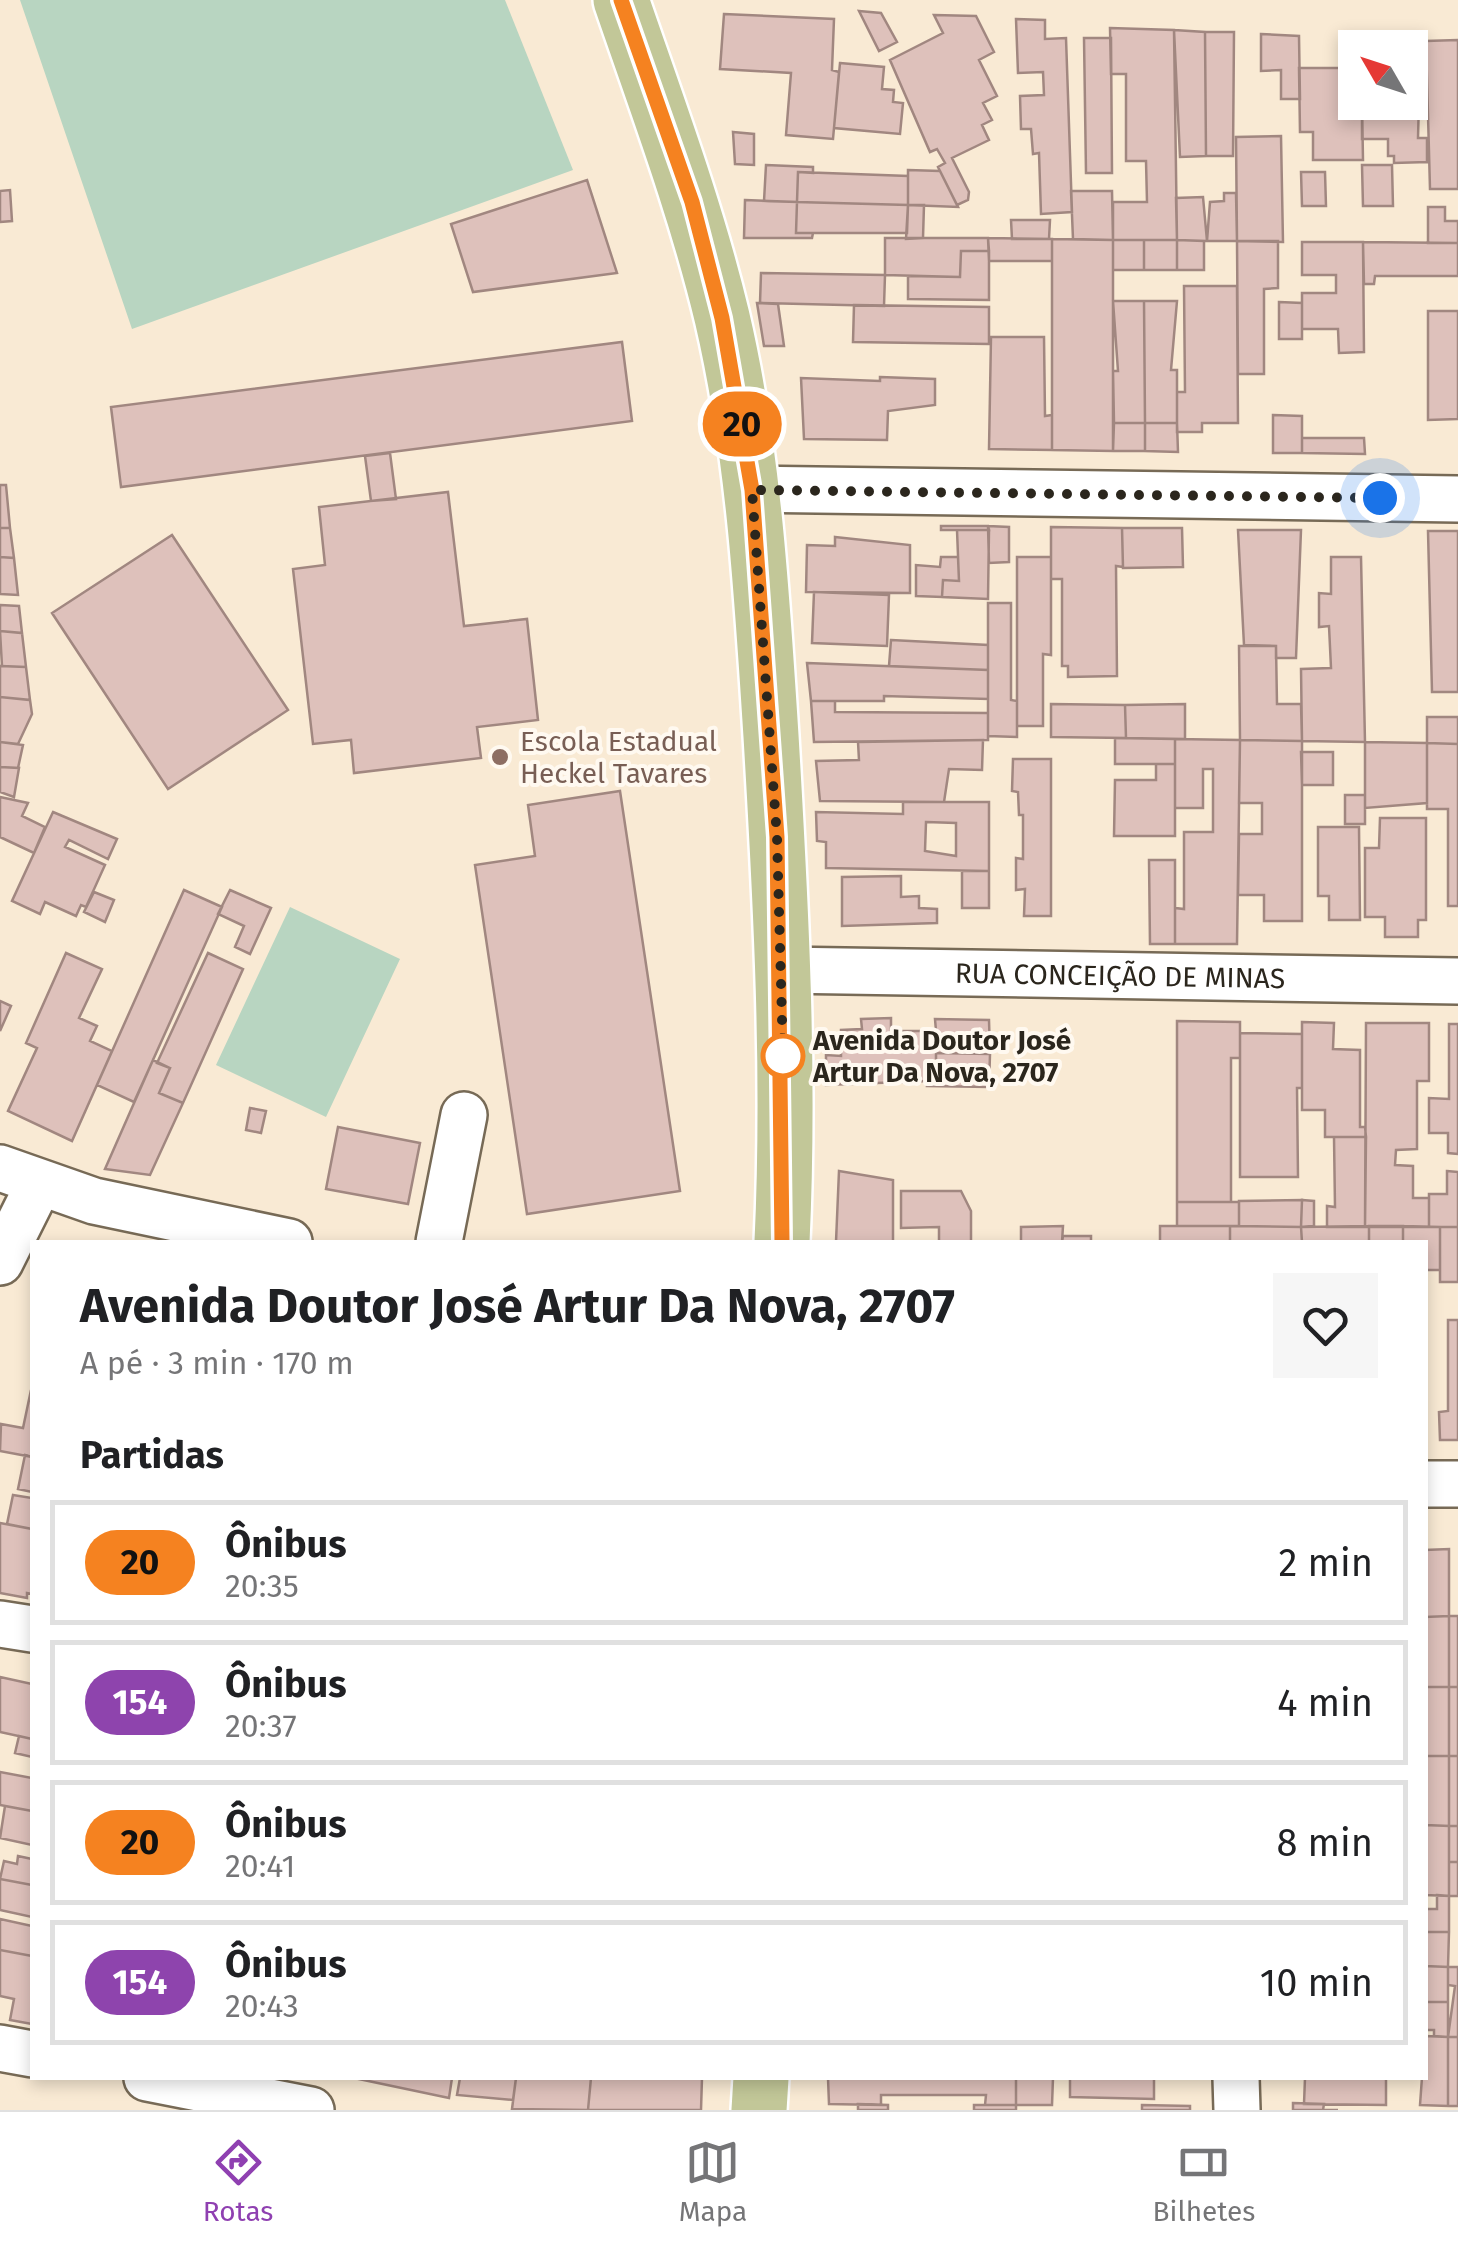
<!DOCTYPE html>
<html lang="pt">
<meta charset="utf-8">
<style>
:root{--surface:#fff;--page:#f6f6f6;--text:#202124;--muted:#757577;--line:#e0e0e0;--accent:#8f40b1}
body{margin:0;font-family:"Fira Sans",sans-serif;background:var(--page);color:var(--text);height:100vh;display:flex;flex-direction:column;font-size:38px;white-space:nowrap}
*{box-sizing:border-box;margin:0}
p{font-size:32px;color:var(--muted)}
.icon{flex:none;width:55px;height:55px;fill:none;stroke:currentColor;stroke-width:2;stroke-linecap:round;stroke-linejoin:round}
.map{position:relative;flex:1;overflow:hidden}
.sheet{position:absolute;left:30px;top:1240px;width:1398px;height:840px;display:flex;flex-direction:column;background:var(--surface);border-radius:0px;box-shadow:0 5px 15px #0003}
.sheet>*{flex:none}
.badge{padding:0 20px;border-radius:32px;font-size:35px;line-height:65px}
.needle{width:65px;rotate:309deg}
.controls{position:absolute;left:1338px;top:30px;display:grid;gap:20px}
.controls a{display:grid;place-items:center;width:90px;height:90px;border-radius:0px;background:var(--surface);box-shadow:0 5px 15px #0003;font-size:50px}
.you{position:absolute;width:50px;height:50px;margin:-25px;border:8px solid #fff;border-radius:50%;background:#1a73e8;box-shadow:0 0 0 15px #1a73e833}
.map>.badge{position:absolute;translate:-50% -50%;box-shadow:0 0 0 5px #fff}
h2{padding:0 50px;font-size:38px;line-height:90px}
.round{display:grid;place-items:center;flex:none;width:105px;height:105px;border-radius:0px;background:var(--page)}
.head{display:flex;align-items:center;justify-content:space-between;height:170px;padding:0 50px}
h1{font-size:48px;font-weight:700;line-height:75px}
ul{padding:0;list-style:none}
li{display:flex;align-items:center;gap:30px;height:125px;margin:0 20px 15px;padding:0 30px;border:5px solid var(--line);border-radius:0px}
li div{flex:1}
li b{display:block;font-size:38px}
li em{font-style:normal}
li .badge{min-width:110px;font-weight:700;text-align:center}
.dock{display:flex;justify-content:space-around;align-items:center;height:140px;border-top:2px solid var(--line);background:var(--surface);font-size:28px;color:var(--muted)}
.dock a{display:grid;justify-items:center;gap:5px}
.dock .active{color:var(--accent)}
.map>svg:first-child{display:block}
.green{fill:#b8d5c1}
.building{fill:#dec1bb;stroke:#a18780;stroke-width:2.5;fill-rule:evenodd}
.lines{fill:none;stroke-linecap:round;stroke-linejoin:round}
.minor-casing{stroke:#776a56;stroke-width:50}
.major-casing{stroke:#fff;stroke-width:60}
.minor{stroke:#fff;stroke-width:45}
.major{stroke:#c2c798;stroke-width:55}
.line-casing{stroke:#fff;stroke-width:22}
.line{stroke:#f58220;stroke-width:15}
.walk{stroke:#2b261d;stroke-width:10;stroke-dasharray:0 18}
.education-dot{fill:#8d6e63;stroke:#fff9f0;stroke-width:4}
.stop-dot{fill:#fff;stroke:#f58220;stroke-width:5}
.labels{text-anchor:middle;stroke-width:8;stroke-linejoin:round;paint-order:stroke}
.education-label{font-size:28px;fill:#785e54;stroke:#fff9f0;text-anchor:start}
.street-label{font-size:28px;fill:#2b261d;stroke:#fff9f0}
.stop-label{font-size:28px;font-weight:bold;fill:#2b261d;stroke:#fff9f0;text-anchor:start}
</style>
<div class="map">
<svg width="1458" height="2110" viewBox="0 0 1458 2110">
<rect width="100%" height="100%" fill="#f9ead4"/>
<path class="green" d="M20,0H505L573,170L132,329Z
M290,907L400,959L326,1117L216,1065Z"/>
<path class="building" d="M859,11L881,13L897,42L879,51Z
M724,14L834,19L832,70L839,72L833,139L786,135L791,73L720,69Z
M934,15L976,16L994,52L979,60L997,96L983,103L992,120L982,125L989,140L952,158L969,192L968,200L957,205L938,167L945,163L937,149L930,152L890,60L943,33Z
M1016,19L1045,20V39L1066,38L1072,212L1041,214L1039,153L1033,154L1031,129H1021L1020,96L1044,95L1043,72L1018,73Z
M1110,28L1174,30L1177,240H1113V202H1147L1146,161H1126V74H1111Z
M1174,30L1205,32L1206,156L1180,157Z
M1205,32H1234L1233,156H1206Z
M1261,34L1299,36L1300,99H1281V70L1261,71Z
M1084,38H1111L1112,173H1086Z
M1458,40V189H1430L1426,41Z
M840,63L884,67L882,89L894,90L893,102L903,103L900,134L834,128Z
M1410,64L1420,65L1418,138H1427V162L1394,163V156H1388V139H1362V102H1410Z
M1299,68H1355V102H1362L1363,160H1313V132H1300Z
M733,132L754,134V165L735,164Z
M1281,136L1283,242L1237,241L1236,137Z
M766,165L813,167V173L798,172L797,202L764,201Z
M1362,165H1392L1393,206H1363Z
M908,170L940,171L958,207L908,205Z
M798,172L908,176V205L797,202Z
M1301,172H1325L1326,206H1302Z
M587,180L617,273L473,292L451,224Z
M10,190L12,221L0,222V191Z
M1071,191H1112L1113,240L1073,239Z
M1224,193H1236L1237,241H1207L1210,202L1224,201Z
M1203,197L1207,241L1177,240L1176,198Z
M745,200L797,202L796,233H813L812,238H744Z
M797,202L908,205L907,233H796Z
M908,205H924L923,238L906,239Z
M1428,207H1445V221H1458V243H1428Z
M1011,220H1050L1049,239H1012Z
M885,238H988L989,251H961L960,277L885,275Z
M988,238L1052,239V261H989Z
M1052,239L1113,240V451L1052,450Z
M1113,240H1144V270H1113Z
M1144,240H1177V270H1144Z
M1177,240L1204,241V270H1177Z
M1237,241H1278V288L1264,289V374H1238Z
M1302,242H1363L1364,352L1339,353L1338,329H1302V293H1336V275H1302Z
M1363,242L1458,243V276H1375L1374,284H1364Z
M961,251H989V300L908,299V276L960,277Z
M761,273L885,275L884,306L760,303Z
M1184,286H1237L1238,423H1202V432H1177V392H1185Z
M1113,301H1144L1145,423H1114L1113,371H1118Z
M1144,301H1177L1171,370H1177V423H1145Z
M1279,302L1302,303V339H1279Z
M757,303L778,304L784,346H764Z
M854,305L989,307V344L853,342Z
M1428,311H1458V419L1428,420Z
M991,337H1044L1045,416L1052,415V450L989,449Z
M622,342L632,421L121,487L111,407Z
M880,377L935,379V405L888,411L887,440L804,439L801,378L880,381Z
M1273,415L1302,416V453H1273Z
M1114,423H1145V451H1113Z
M1145,423H1177L1178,452L1145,451Z
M1302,438H1364L1365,454L1302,453Z
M390,453L396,499L371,501L365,456Z
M0,485H6L10,528H0Z
M448,492L464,626L527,619L538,720L477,727L481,758L354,773L351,740L313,744L293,569L325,565L319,507Z
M941,526H988L989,530H941Z
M988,526L1009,527V562L989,563Z
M1051,527L1122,528L1123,567L1116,566L1117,676L1068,677V666H1062V579H1051Z
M0,528H10L14,558L0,557Z
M1122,528H1182L1183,567L1123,568Z
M957,530H989L988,599L942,597L943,580L959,581Z
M1238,530H1301L1296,658H1276V646L1244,645Z
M1428,531H1458V692H1432Z
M172,535L288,710L168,789L52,613Z
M835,537L910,545V593L806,592L807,545L835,546Z
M0,557L14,558L18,595L0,594Z
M941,557H958L959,581L943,580L942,597L916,596V565L940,567Z
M1017,557H1051V655L1043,654V726H1017Z
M1331,557H1361L1365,742L1302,741L1301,669L1331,668L1329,626L1319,627V593L1331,594Z
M814,592L889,595L887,646L812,643Z
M988,603H1011V700L1017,701V737L988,736Z
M0,605L19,606L22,633L0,631Z
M0,631L22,633L26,667L2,666Z
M891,640L988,645V670L889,666Z
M1239,646H1276L1277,704H1301L1302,741L1240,740Z
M807,663L988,670V699L884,696V701H811Z
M0,666L26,667L30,700L0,697Z
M0,697L30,700L32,714L18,744L0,742Z
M811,701H835V712L988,713V740L814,742Z
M1051,704L1125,705L1126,738L1051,737Z
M1185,704V739L1126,738L1125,705Z
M1427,717H1458V744L1427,743Z
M1115,738L1175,739V764H1115Z
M1175,739L1240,740L1237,944H1175V908L1184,909V832H1213V769H1203V808H1175Z
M983,740L982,770L949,769L944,802L820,801L816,761L859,760L858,742Z
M1240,740L1302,741V921H1264V895H1238L1239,834H1262V803H1239Z
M0,742L23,745L18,768L0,767Z
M1365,742L1427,743V803L1365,808Z
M1427,743L1458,744V906H1448V809H1427Z
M1301,752H1333V785H1302Z
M1013,759H1051V916H1024L1025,889L1016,890V858L1023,859V815H1019L1018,792L1012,791Z
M1156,764H1175V836H1114L1115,780H1156Z
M0,767L19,768L14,797L0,792Z
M620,791L680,1191L527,1214L475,865L535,856L528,805Z
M1345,795H1365V824H1345Z
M0,797L28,803L22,816L45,827L34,853L0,837Z
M903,802H989V871L826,868V842L817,841L816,812L903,814ZM926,822L956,823V856L925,851Z
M53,812L117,839L108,859L69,840L65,847L105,865L86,907L81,905L76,916L45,902L40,914L12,901Z
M1380,818H1426V920H1418V937H1385V917H1365V848H1379Z
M1318,827H1359L1360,920H1329V896H1318Z
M1149,860H1175V944H1150Z
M962,871H989V908H962Z
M901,876V897L919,896V908L937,909V923L842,926V877Z
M184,890L222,907L134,1102L97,1085Z
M230,890L271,908L250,954L235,947L244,926L218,914Z
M94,892L114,900L105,922L84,912Z
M66,953L102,969L79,1018L97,1026L90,1041L112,1051L72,1141L8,1111L37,1048L26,1043Z
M208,953L243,969L183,1103L159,1093L170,1068L157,1063Z
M0,1001L11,1006L0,1031Z
M891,1018V1031H936L935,1019L989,1020L990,1054L936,1053V1077H928V1081L826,1085V1055L841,1056V1030L862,1029L861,1019Z
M1177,1021L1240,1022V1058H1231V1202H1177Z
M1302,1022L1334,1023L1333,1049L1360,1050V1127H1365L1366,1137H1325V1110H1302Z
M1366,1023H1429V1081H1417V1149L1396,1150L1395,1165L1413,1166V1198H1429V1227H1365Z
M1449,1024H1458V1154L1448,1153V1133H1429V1098L1449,1099Z
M1240,1033L1302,1034V1088H1297L1298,1177H1240Z
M936,1053L990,1054L989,1087L927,1086L928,1077H936Z
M153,1060L170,1068L159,1093L183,1103L150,1175L105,1169Z
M250,1108L266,1111L261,1133L246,1130Z
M338,1127L420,1143L408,1204L326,1189Z
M1334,1137H1366L1365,1227H1327V1206L1335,1207Z
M839,1171L893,1180V1242H836Z
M1447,1171L1458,1172V1227H1429V1194H1447Z
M901,1191H961L971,1211V1242H939V1227L901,1228Z
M1302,1200L1314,1201V1226L1301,1227Z
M1302,1200L1301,1227L1239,1226V1201Z
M1177,1202H1239V1226H1177Z
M1063,1226L1062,1242H1021V1227Z
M1160,1226H1230V1242H1160Z
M1230,1226L1301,1227L1302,1242H1230Z
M1369,1226H1403V1242H1369Z
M1369,1226V1242H1302L1301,1227Z
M1403,1226L1440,1227V1270H1425V1242H1403Z
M1440,1227H1458V1282H1440Z
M1063,1236H1091V1242H1062Z
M1448,1320H1458V1440H1440L1439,1412L1448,1411Z
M31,1390L32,1457L0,1451L1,1424L23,1428Z
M25,1455L32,1457V1492L18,1489Z
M13,1495L32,1498V1529L7,1524Z
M0,1523L32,1529V1594L27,1593V1598L0,1593Z
M1449,1549V1616L1425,1617V1550Z
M1449,1616H1458V1687H1449Z
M1449,1616V1687H1425V1617Z
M0,1677L32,1684V1739L0,1732Z
M1426,1687H1449V1756H1425Z
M1449,1687H1458V1756H1449Z
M19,1736L32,1739V1757L15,1753Z
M1425,1756H1449V1826L1425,1825Z
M1449,1756H1458V1826H1449Z
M0,1772L32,1778V1811L0,1805Z
M5,1806L32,1811V1845L0,1838Z
M1425,1825L1449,1826V1896L1425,1895Z
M1449,1826H1458V1862H1449Z
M18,1856L32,1859V1885L0,1879L4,1861L17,1864Z
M1449,1862H1458V1896H1449Z
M0,1879L32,1885V1917L0,1910Z
M1437,1895L1449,1896V1932H1425V1909H1437Z
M0,1919L32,1926V1956L0,1950Z
M1425,1932H1449L1448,1967L1425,1966Z
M0,1950L32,1956V2024L10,2020L14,1999L0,1996Z
M1425,1966L1448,1967V2002H1425Z
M1448,1967H1458V2037H1448L1455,1986L1448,1985Z
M1425,2002H1448V2037L1434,2036V2030H1425Z
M1425,2036L1448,2037V2106L1420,2105Z
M1448,2037H1458V2106H1448Z
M354,2078H452L449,2098Z
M460,2078H516L513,2100L457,2095Z
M516,2078H591L588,2110L512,2109Z
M591,2078H702L701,2110H588Z
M828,2078H1016V2105H985L986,2095H881V2105L829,2104Z
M1016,2078H1053L1052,2105H1016Z
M1070,2078H1154V2099L1070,2097Z
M1274,2078H1386V2105L1304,2104L1305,2078Z
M1293,2103L1324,2104L1323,2110H1338H1293Z
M858,2104L888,2105V2110H858Z
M974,2105H1016V2110H974Z
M1142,2105L1190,2106V2110H1142Z"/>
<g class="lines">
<defs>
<g id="minor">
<path d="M752,489L1458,499"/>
<path id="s1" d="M782,970L1458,981"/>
<path d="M0,1168L94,1201L289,1242"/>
<path d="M439,1242L464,1115"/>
<path d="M0,1262L39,1184"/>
<path d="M1425,1484H1458"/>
<path d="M0,1624L32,1629"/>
<path d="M0,2048L32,2054"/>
<path d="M147,2078L311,2110"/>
<path d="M1236,2078L1237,2110"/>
</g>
<path id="major" d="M621,0C657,105 696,209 722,317C754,454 762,596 771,736C781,904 790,1074 782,1242
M759,2110L761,2078"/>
</defs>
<use href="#minor" class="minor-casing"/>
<use href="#major" class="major-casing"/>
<use href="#minor" class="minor"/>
<use href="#major" class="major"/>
</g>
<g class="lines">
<defs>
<path id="line" d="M621,0L692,202L722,318L752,490L777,837L782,1242"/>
</defs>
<use href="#line" class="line-casing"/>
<use href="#line" class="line"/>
<path class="walk" d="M783,1056L777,837L752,490L1380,498"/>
</g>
<circle class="education-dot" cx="500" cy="757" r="10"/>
<circle class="stop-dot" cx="783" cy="1056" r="20"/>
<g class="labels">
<g class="education-label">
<text x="520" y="751">Escola Estadual<tspan x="520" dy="32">Heckel Tavares</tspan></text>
</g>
<g class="street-label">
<text dy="10" stroke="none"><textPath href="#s1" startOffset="338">RUA CONCEIÇÃO DE MINAS</textPath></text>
</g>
<g class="stop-label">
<text x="813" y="1050">Avenida Doutor José<tspan x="813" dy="32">Artur Da Nova, 2707</tspan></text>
</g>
</g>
</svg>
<div class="controls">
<a><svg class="needle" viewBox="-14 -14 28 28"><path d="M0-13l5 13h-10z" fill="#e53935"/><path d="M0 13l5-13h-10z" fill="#757577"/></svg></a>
</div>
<div class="you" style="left:1380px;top:498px"></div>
<b class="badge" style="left:742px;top:424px;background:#f58220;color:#111">20</b>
<section class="sheet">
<div class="head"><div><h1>Avenida Doutor José Artur Da Nova, 2707</h1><p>A pé · 3 min · 170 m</p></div><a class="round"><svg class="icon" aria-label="heart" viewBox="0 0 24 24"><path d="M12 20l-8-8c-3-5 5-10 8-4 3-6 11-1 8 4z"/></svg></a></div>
<h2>Partidas</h2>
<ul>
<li><span class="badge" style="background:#f58220;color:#111">20</span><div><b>Ônibus</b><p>20:35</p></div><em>2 min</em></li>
<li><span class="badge" style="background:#8e44ad;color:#fff">154</span><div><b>Ônibus</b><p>20:37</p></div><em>4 min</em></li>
<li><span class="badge" style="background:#f58220;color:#111">20</span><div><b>Ônibus</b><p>20:41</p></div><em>8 min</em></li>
<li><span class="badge" style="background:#8e44ad;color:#fff">154</span><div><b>Ônibus</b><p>20:43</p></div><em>10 min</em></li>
</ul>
</section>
</div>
<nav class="dock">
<a class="active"><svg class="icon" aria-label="directions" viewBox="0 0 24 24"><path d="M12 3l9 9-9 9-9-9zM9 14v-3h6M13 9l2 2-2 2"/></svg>Rotas</a>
<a><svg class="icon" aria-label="map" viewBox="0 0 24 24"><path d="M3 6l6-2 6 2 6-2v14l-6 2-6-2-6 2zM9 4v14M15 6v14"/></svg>Mapa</a>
<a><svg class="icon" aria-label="tickets" viewBox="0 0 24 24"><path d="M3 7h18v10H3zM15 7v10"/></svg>Bilhetes</a>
</nav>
